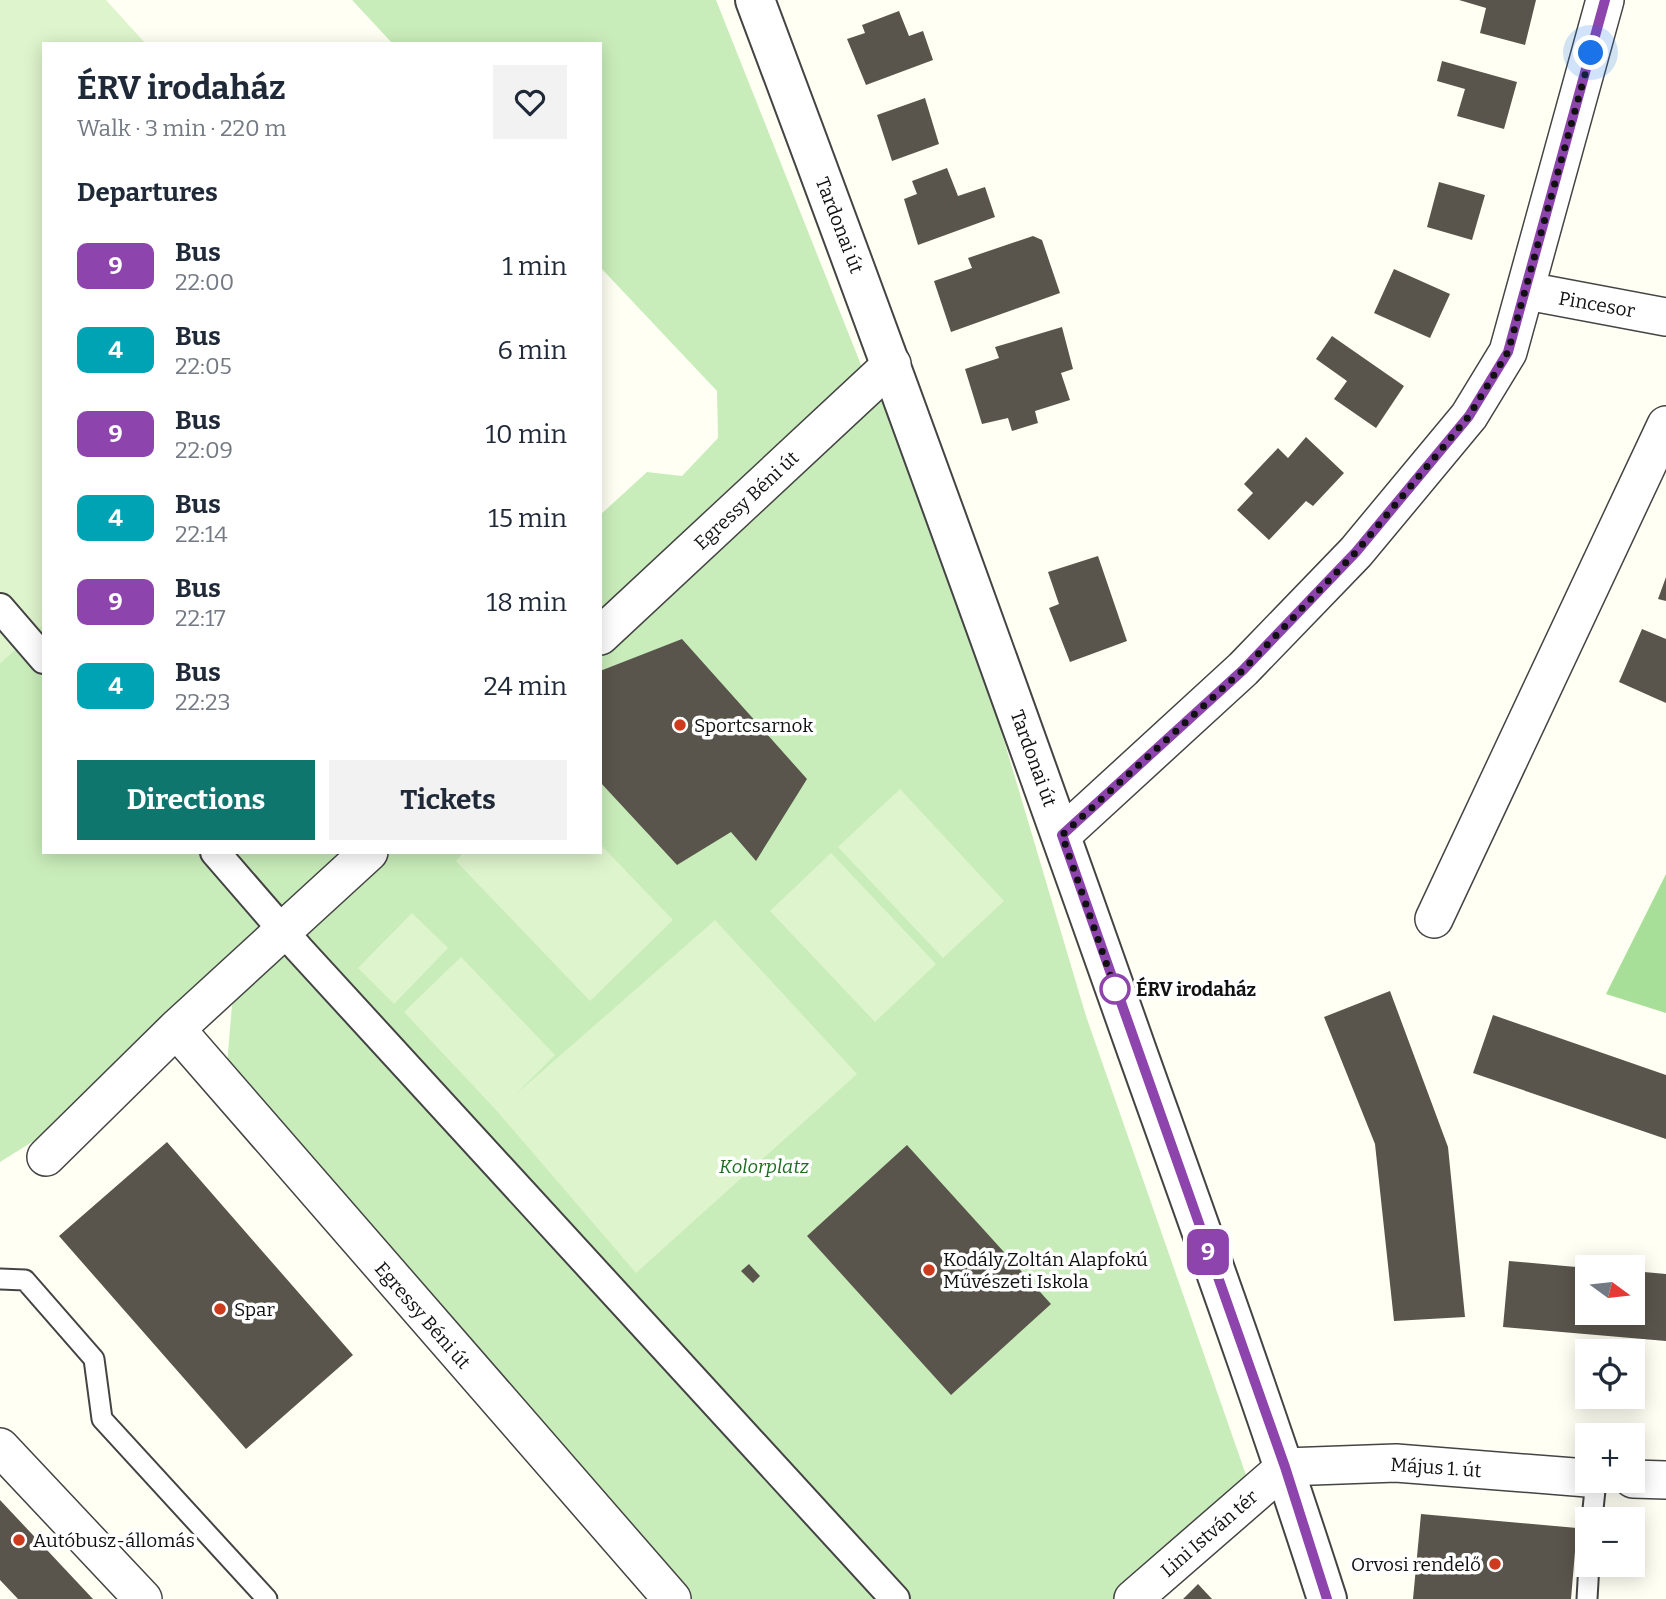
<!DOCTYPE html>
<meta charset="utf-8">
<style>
:root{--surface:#fff;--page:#f2f2f3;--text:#1f2937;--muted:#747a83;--accent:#0f766e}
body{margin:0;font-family:Bitter,serif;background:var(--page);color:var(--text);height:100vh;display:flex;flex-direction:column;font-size:26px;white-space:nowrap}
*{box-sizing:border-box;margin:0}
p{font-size:23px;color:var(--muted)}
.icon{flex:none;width:38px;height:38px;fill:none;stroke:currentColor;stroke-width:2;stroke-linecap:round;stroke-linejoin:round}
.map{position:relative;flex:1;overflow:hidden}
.panel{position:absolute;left:42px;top:42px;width:560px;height:812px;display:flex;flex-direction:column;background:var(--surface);border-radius:0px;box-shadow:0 4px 18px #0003}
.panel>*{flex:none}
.badge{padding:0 14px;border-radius:10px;font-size:24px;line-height:46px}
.needle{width:46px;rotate:105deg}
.controls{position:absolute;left:1575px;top:1255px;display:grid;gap:14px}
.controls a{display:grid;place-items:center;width:70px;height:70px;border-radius:0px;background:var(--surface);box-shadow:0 4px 18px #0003;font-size:35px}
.you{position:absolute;width:35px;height:35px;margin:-18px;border:5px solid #fff;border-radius:50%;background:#1a73e8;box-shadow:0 0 0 10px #1a73e833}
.map>.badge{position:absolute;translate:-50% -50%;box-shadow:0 0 0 4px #fff}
h2{padding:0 35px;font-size:26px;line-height:63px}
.round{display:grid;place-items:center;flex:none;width:74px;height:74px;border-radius:0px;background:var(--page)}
.head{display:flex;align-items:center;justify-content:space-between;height:119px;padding:0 35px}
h1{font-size:33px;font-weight:700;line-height:52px}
.primary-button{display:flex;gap:14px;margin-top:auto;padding:14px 35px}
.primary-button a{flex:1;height:80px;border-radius:0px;background:var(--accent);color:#fff;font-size:28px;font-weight:700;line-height:80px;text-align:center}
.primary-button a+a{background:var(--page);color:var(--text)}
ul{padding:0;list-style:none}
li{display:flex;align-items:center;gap:21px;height:84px;padding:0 35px}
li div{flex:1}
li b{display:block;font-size:26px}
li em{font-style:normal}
li .badge{min-width:77px;font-weight:700;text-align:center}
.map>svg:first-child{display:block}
.green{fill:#c9edba}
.forest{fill:#a8df98}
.pitch{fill:#ddf4cc}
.building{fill:#5a554c}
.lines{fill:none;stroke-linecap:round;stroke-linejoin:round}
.service-casing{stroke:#444;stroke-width:23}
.pedestrian-casing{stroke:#444;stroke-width:32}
.minor-casing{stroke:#444;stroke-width:40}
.tertiary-casing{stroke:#444;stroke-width:42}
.service{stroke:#fff;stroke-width:19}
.pedestrian{stroke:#fff;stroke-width:28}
.minor{stroke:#fff;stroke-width:37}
.tertiary{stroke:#fff;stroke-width:38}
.line-casing{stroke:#fff;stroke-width:16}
.line{stroke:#8e44ad;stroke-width:10}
.walk{stroke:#111;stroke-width:7;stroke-dasharray:0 12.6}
.poi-dot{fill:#cc3b1d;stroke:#fff;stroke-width:2.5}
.stop-dot{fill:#fff;stroke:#8e44ad;stroke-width:3.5}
.labels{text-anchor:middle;stroke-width:7;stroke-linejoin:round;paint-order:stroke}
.street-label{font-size:19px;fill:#111;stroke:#fff}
.poi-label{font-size:19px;fill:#111;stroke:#fff;text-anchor:start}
.stop-label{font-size:19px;font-weight:bold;fill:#111;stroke:#fff;text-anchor:start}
.park-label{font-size:19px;font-style:italic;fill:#1b6e1c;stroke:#fff}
</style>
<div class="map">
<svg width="1666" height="1599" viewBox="0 0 1666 1599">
<rect width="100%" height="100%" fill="#fffff4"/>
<path class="green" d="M352,0H716L869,385L892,364L1086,1016L1253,1495L1121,1599H671L225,1089L232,1005L382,852H600V515L647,472L682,476L718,438L717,391L600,267V44H393Z
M44,624V852H345L40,1137L0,1162V663Z"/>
<path class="forest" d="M1666,874V1013L1606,994Z"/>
<path class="pitch" d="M0,0H106L146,44H44V624L0,663Z
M900,789L1004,901L943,958L838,847Z
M600,844L673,920L590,1001L456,861L464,852H600Z
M831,853L936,964L875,1022L770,911Z
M412,913L448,948L394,1004L358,968Z
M715,920L857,1074L636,1273L497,1111L404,1012L461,957L555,1055L515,1095Z"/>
<path class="building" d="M1459,0H1536L1525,45L1480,33L1486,8Z
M899,11L909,36L923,31L933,60L866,85L847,39L865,33L862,25Z
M1442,61L1517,82L1504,129L1457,116L1465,89L1437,81Z
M925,98L939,144L892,161L877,115Z
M947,168L958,196L985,187L995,217L918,245L904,199L917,194L912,181Z
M1439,182L1485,195L1472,240L1427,227Z
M1033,236L1042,240L1060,293L951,332L934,281L972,268L968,258Z
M1394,269L1450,294L1430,338L1374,313Z
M1062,327L1073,369L1061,373L1070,400L1035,411L1038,423L1012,431L1008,418L982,424L965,369L999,358L995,347Z
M1332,336L1404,386L1376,428L1334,399L1347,381L1316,359Z
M1306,437L1344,473L1313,506L1306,501L1269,540L1237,510L1253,493L1244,484L1278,448L1288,458Z
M1098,556L1127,641L1070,662L1049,608L1059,604L1048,572Z
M1666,577V601L1658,599Z
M1642,629L1666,639V703L1619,682Z
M682,639L807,779L756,861L731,832L677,865L600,782V671Z
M1390,991L1448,1147L1465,1317L1394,1321L1375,1144L1324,1017Z
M1493,1015L1666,1075V1139L1473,1073Z
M167,1142L353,1355L246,1449L59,1236Z
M907,1145L1051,1304L951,1395L807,1236Z
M1509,1261L1587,1268V1312H1633V1271L1666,1274V1341L1503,1327Z
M749,1264L760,1276L753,1283L741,1271Z
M0,1500L93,1599H18L0,1580Z
M1421,1514L1577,1528L1571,1599H1413Z
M1198,1584L1212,1599H1183Z"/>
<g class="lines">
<defs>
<path id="service" d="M0,1279L25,1280L94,1359L102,1419L267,1599
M1592,1519L1596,1480
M1587,1599L1589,1564"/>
<path id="pedestrian" d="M0,608L44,659
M215,852L299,949L895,1599"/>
<path id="minor" d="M1527,291L1666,317
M600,636L892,364
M1062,835L1243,669L1356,552L1469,416L1508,352L1605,0
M1434,919L1666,425
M176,1029L672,1599
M46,1157L176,1029L369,852
M0,1447L143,1599
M1633,1479L1666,1480
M1133,1599L1285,1467L1396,1463L1587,1478"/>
<path id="tertiary" d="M755,0C886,349 1013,699 1137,1051C1202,1233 1268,1415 1327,1599"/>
</defs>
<use href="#service" class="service-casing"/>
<use href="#pedestrian" class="pedestrian-casing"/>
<use href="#minor" class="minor-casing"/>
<use href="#tertiary" class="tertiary-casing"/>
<use href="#service" class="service"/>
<use href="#pedestrian" class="pedestrian"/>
<use href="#minor" class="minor"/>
<use href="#tertiary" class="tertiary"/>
</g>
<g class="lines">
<defs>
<path id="line" d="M1327,1599L1285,1467L1062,835L1243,670L1356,552L1469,416L1508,352L1605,0"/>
</defs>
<use href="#line" class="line-casing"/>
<use href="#line" class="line"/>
<path class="walk" d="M1115,989L1119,1000L1062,835L1243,670L1356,552L1469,416L1508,352L1591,53"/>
</g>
<g class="poi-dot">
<circle cx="680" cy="725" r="7"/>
<circle cx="929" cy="1270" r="7"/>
<circle cx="220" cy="1309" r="7"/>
<circle cx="19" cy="1540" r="7"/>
<circle cx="1495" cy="1564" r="7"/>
</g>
<circle class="stop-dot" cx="1115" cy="989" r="14"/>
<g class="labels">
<g class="street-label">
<text transform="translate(840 225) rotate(69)" y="7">Tardonai út</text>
<text transform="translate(1597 304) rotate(10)" y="7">Pincesor</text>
<text transform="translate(746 500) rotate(-43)" y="7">Egressy Béni út</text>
<text transform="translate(1034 758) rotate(70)" y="7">Tardonai út</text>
<text transform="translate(423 1315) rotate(49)" y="7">Egressy Béni út</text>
<text transform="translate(1436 1467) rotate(4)" y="7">Május 1. út</text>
<text transform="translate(1209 1533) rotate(-41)" y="7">Lini István tér</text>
</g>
<g class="poi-label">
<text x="694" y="732">Sportcsarnok</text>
<text x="943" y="1266">Kodály Zoltán Alapfokú<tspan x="943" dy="22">Művészeti Iskola</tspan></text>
<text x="234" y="1316">Spar</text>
<text x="33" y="1547">Autóbusz-állomás</text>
<text x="1481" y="1571" text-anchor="end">Orvosi rendelő</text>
</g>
<g class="stop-label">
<text x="1136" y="996">ÉRV irodaház</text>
</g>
<g class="park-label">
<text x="764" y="1173">Kolorplatz</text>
</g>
</g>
</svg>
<div class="controls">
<a><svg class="needle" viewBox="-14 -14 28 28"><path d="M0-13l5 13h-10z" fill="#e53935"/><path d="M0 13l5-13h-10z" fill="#747a83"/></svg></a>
<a><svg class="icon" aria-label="locate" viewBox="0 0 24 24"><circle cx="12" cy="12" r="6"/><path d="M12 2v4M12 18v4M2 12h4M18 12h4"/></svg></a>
<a>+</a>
<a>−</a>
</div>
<div class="you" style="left:1591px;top:53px"></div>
<b class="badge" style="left:1208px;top:1252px;background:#8e44ad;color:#fff">9</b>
<section class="panel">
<div class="head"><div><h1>ÉRV irodaház</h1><p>Walk · 3 min · 220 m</p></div><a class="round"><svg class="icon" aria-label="heart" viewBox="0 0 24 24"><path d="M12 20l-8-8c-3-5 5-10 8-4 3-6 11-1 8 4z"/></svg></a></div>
<h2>Departures</h2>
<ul>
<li><span class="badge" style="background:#8e44ad;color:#fff">9</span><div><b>Bus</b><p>22:00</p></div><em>1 min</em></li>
<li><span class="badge" style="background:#00a3b4;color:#fff">4</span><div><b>Bus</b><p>22:05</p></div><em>6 min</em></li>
<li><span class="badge" style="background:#8e44ad;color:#fff">9</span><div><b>Bus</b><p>22:09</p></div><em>10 min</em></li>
<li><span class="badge" style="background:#00a3b4;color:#fff">4</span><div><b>Bus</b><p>22:14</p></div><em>15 min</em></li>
<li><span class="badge" style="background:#8e44ad;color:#fff">9</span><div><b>Bus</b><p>22:17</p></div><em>18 min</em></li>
<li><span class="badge" style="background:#00a3b4;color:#fff">4</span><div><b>Bus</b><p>22:23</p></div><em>24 min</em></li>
</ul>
<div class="primary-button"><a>Directions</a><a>Tickets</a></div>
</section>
</div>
